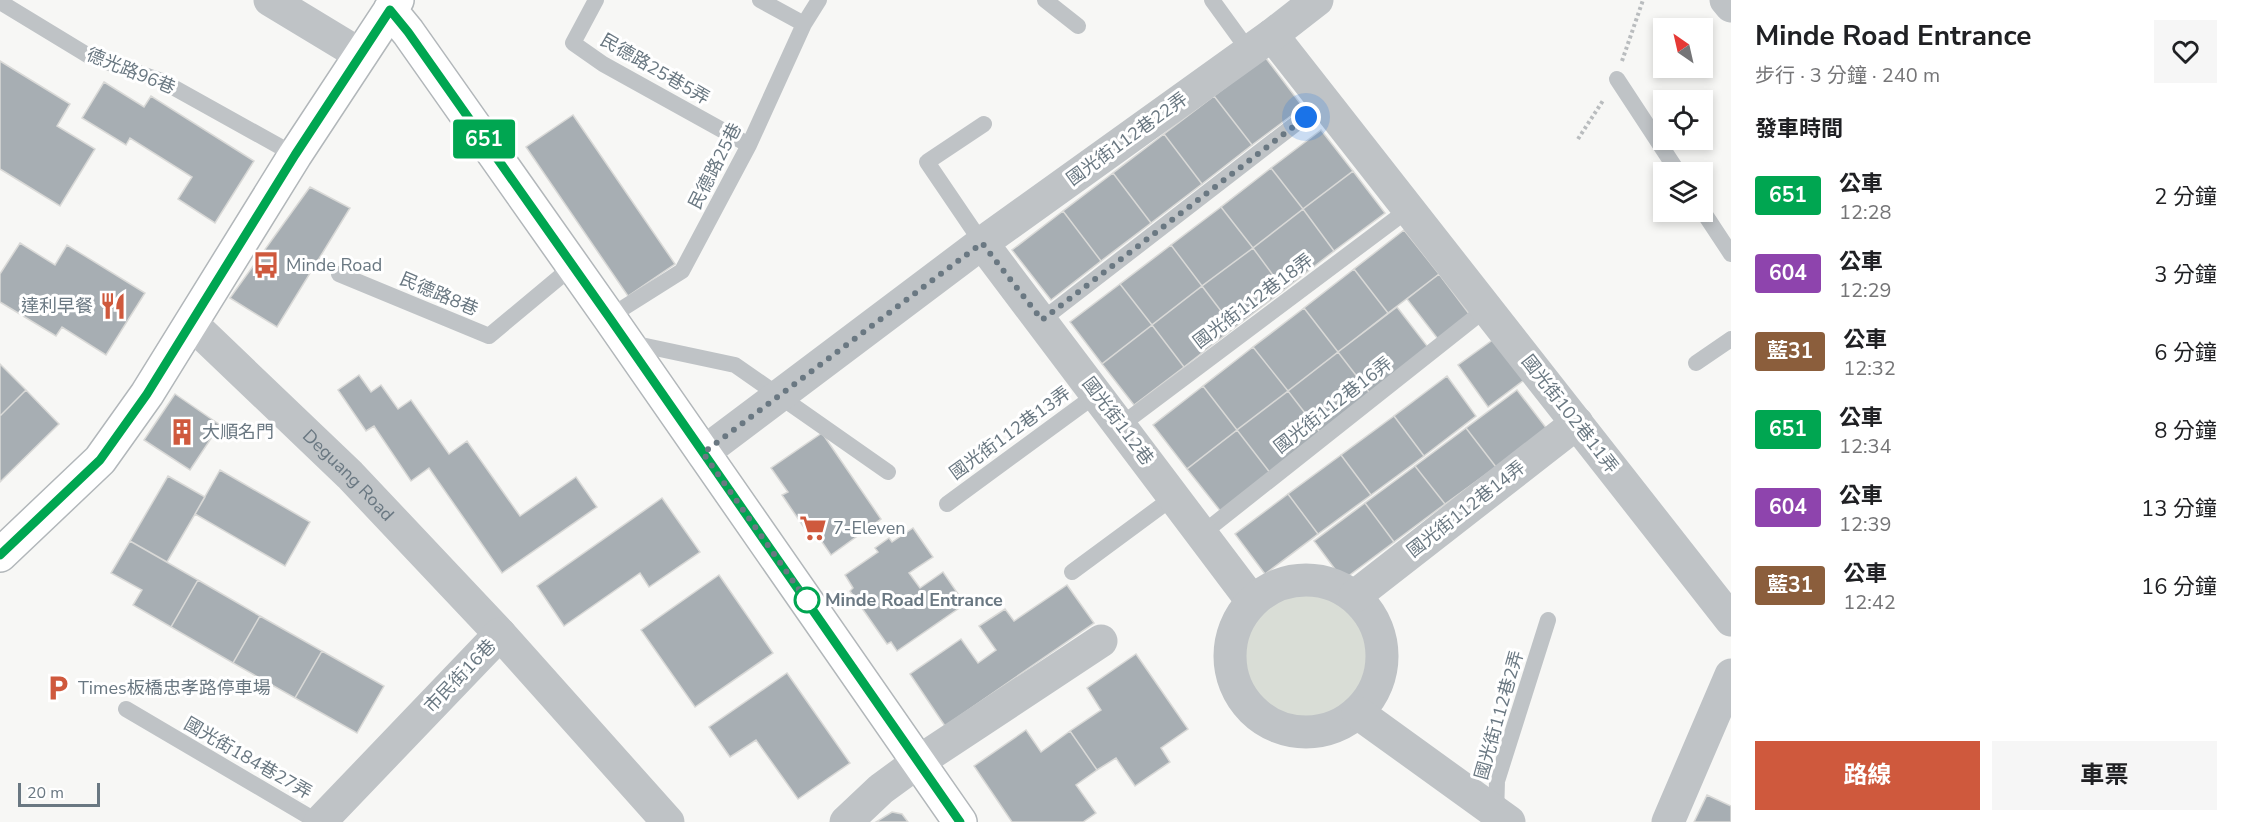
<!DOCTYPE html>
<html lang="zh-TW">
<meta charset="utf-8">
<style>
:root{--surface:#fff;--page:#f6f6f6;--text:#202124;--muted:#757577;--accent:#cf593d}
body{margin:0;font-family:"Nunito Sans","Noto Sans TC",sans-serif;background:var(--page);color:var(--text);height:100vh;display:flex;flex-direction:column;font-size:22px;white-space:nowrap}
*{box-sizing:border-box;margin:0}
p{font-size:20px;color:var(--muted)}
.icon{flex:none;width:33px;height:33px;fill:none;stroke:currentColor;stroke-width:2;stroke-linecap:round;stroke-linejoin:round}
.map{position:relative;flex:1;overflow:hidden}
.details{display:flex;flex-direction:column;background:var(--surface);width:510px}
.details>*{flex:none}
.badge{padding:0 12px;border-radius:4px;font-size:21px;line-height:39px}
.needle{width:39px;rotate:326deg}
.controls{position:absolute;left:1653px;top:18px;display:grid;gap:12px}
.controls a{display:grid;place-items:center;width:60px;height:60px;border-radius:0px;background:var(--surface);box-shadow:0 3px 9px #0003;font-size:30px}
.scale{position:absolute;left:18px;bottom:15px;width:82px;box-sizing:border-box;padding-left:6px;border:3px solid #6a7882;border-top:0;font-size:16px;line-height:21px;white-space:nowrap;color:#6a7882;-webkit-text-stroke:4px #fff;paint-order:stroke}
.you{position:absolute;width:30px;height:30px;margin:-15px;border:4px solid #fff;border-radius:50%;background:#1a73e8;box-shadow:0 0 0 9px #1a73e833}
.map>.badge{position:absolute;translate:-50% -50%;box-shadow:0 0 0 3px #fff}
h2{padding:0 24px;font-size:22px;line-height:54px}
.round{display:grid;place-items:center;flex:none;width:63px;height:63px;border-radius:0px;background:var(--page)}
.summary{display:flex;align-items:center;justify-content:space-between;height:102px;padding:0 24px}
h1{font-size:28px;font-weight:700;line-height:45px}
.primary-button{display:flex;gap:12px;margin-top:auto;padding:12px 24px}
.primary-button a{flex:1;height:69px;border-radius:0px;background:var(--accent);color:#fff;font-size:24px;font-weight:700;line-height:69px;text-align:center}
.primary-button a+a{background:var(--page);color:var(--text)}
ul{padding:0;list-style:none}
li{display:flex;align-items:center;gap:18px;height:78px;padding:0 24px}
li div{flex:1}
li b{display:block;font-size:22px}
li em{font-style:normal}
li .badge{min-width:66px;font-weight:700;text-align:center}
main{display:flex;flex:1;min-height:0}
.map>svg:first-child{display:block}
.green{fill:#d9ddd6}
.building{fill:#a7aeb3;stroke:#d9d9d7;stroke-width:1.5}
.lines{fill:none;stroke-linecap:round;stroke-linejoin:round}
.secondary-casing{stroke:#b2b7ba;stroke-width:36}
.path{stroke:#b9bcbe;stroke-width:4;stroke-dasharray:3 3;stroke-linecap:butt}
.lane{stroke:#bfc3c6;stroke-width:16}
.street{stroke:#bfc3c6;stroke-width:33}
.secondary{stroke:#fff;stroke-width:33}
.line-casing{stroke:#fff;stroke-width:14}
.line{stroke:#00a651;stroke-width:9}
.walk{stroke:#6a7882;stroke-width:6;stroke-dasharray:0 10.8}
.stop-dot{fill:#fff;stroke:#00a651;stroke-width:3}
.labels{text-anchor:middle;stroke-width:6;stroke-linejoin:round;paint-order:stroke}
.street-label{font-size:18px;fill:#6a7882;stroke:#fff}
.poi-label{font-size:18px;fill:#6a7882;stroke:#fff;text-anchor:start}
.stop-label{font-size:18px;font-weight:bold;fill:#6a7882;stroke:#fff;text-anchor:start}
</style>
<main>
<div class="map">
<svg width="1731" height="822" viewBox="0 0 1731 822">
<rect width="100%" height="100%" fill="#f7f7f5"/>
<path class="green" d="M1238 655a70 70 0 1 1 140 0a70 70 0 1 1-140 0Z"/>
<path class="building" d="M1265,57L1303,107L1252,145L1214,96Z
M0,61L70,104L57,126L95,149L60,206L0,169Z
M104,82L144,107L151,96L254,161L215,223L178,199L192,177L130,138L126,145L82,118Z
M1214,96L1252,145L1202,184L1164,134Z
M573,115L675,264L628,296L526,147Z
M1321,130L1353,171L1303,209L1271,168Z
M1164,134L1202,184L1151,223L1113,173Z
M1271,168L1303,209L1253,248L1221,207Z
M1353,171L1385,213L1334,251L1303,209Z
M1113,173L1151,223L1101,261L1063,211Z
M310,187L350,208L277,327L230,298Z
M1221,207L1253,248L1202,286L1171,245Z
M1303,209L1334,251L1284,290L1253,248Z
M1063,211L1101,261L1051,300L1012,250Z
M1404,230L1439,274L1388,313L1354,269Z
M20,243L55,265L67,245L145,293L106,355L62,327L56,336L0,302V274Z
M1171,245L1202,286L1152,325L1120,284Z
M1253,248L1284,290L1234,328L1202,286Z
M1354,269L1388,313L1338,352L1304,308Z
M1439,274L1473,319L1441,343L1407,299Z
M1120,284L1152,325L1102,364L1070,322Z
M1202,286L1234,328L1184,367L1152,325Z
M1397,307L1431,351L1372,396L1338,352Z
M1304,308L1338,352L1288,391L1253,347Z
M1152,325L1184,367L1134,405L1102,364Z
M1494,339L1524,380L1488,407L1458,365Z
M1253,347L1288,391L1237,430L1203,386Z
M1338,352L1372,396L1322,435L1288,391Z
M0,364L26,390L0,416Z
M359,375L371,392L381,385L398,409L411,400L449,454L467,441L520,516L576,477L597,507L502,573L429,468L411,481L374,426L366,431L338,390Z
M1447,376L1476,416L1424,456L1394,416Z
M1203,386L1237,430L1187,469L1153,425Z
M26,390L59,424L0,482V416Z
M1517,390L1547,429L1496,467L1466,428Z
M1288,391L1322,435L1271,474L1237,430Z
M175,394L220,425L190,470L144,440Z
M1394,416L1424,456L1371,495L1341,455Z
M1466,428L1496,467L1445,504L1415,466Z
M1237,430L1271,474L1222,513L1187,469Z
M822,433L881,519L831,555L811,526L805,529L782,495L788,492L771,468Z
M1341,455L1371,495L1318,534L1288,494Z
M1415,466L1445,504L1394,542L1365,503Z
M220,470L310,522L285,566L195,514Z
M168,476L205,497L167,562L130,541Z
M1288,494L1318,534L1265,574L1235,534Z
M662,498L700,552L649,587L640,573L564,626L537,586Z
M1365,503L1394,542L1343,580L1314,541Z
M913,528L933,557L909,573L920,588L943,572L965,604L897,651L891,642L887,644L850,591L853,588L845,575L878,552L875,548L889,538L892,542Z
M130,541L198,580L171,627L133,605L142,590L111,573Z
M719,575L773,653L695,707L641,630Z
M198,580L260,616L233,663L171,627Z
M1067,585L1094,623L945,726L910,674L961,639L978,663L996,650L979,626L1005,609L1014,621Z
M260,616L322,651L295,698L233,663Z
M322,651L384,686L357,733L295,698Z
M1136,654L1188,729L1161,748L1170,762L1135,786L1116,758L1097,770L1070,731L1101,710L1087,688Z
M787,673L850,763L798,799L756,740L730,757L709,727Z
M1026,730L1041,752L1070,731L1097,770L1076,785L1096,813L1083,822H1012L974,766Z
M1707,795L1731,806V822H1694Z
M892,812L902,814L908,822H876Z"/>
<g class="lines">
<defs>
<path id="secondary" d="M390,10L408,32L609,317L960,822
M0,555L100,460L147,394L295,155L397,0"/>
</defs>
<use href="#secondary" class="secondary-casing"/>
<path class="path" d="M1622,61L1643,0
M1578,139L1604,99"/>
<path class="lane" d="M596,0L573,43L603,64L749,145
M760,0L804,24
M1045,0L1078,26
M1212,0L1249,51
M0,2L89,56L162,81L295,155
M1617,79L1678,172
M1702,210L1731,254
M982,243L927,162L984,124
M339,274L489,336L573,266
M609,317L682,271L749,145L804,24L819,0
M1042,320L1324,102
M627,342L735,365L888,472
M1696,363L1731,339
M1121,425L1409,209
M947,504L1097,394
M1203,533L1487,308
M1072,572L1175,496
M126,709L318,822
M1496,815L1497,781L1548,620"/>
<g class="street">
<path d="M270,0L361,55"/>
<path d="M1726,0L1731,6"/>
<path d="M1272,35L1731,620"/>
<path d="M982,243L1252,601"/>
<path id="s1" d="M191,323L350,475L500,634"/>
<path d="M703,453L982,243L1272,35L1317,0"/>
<circle cx="1306" cy="656" r="76"/>
<path d="M1355,596L1577,423"/>
<path d="M1358,713L1509,822"/>
<path d="M320,822L500,634L668,822"/>
<path d="M846,822L881,789L918,762L1101,641"/>
<path d="M1668,822L1731,675"/>
</g>
<use href="#secondary" class="secondary"/>
</g>
<g class="lines">
<defs>
<path id="line" d="M0,555L100,460L147,394L295,155L390,10L408,32L609,317L960,822"/>
</defs>
<use href="#line" class="line-casing"/>
<use href="#line" class="line"/>
<path class="walk" d="M807,600L812,608L703,453L982,243L1042,320L1306,117"/>
</g>
<defs>
<symbol id="bus-bare" viewBox="-9 -9 18 18"><path d="M-5-6H5V4H4V6H2V4H-2V6H-4V4H-5ZM-3.5-4V0h7V-4ZM-3.5 1.2v1.5H-2V1.2ZM2 1.2v1.5H3.5V1.2Z" fill="#cf593d" stroke="#fff" stroke-width="2.5" paint-order="stroke"/></symbol>
<symbol id="restaurant-bare" viewBox="-9 -9 18 18"><path d="M-5-6h1v4h1v-4h1v4h1v-4h1v5L-1.5 .5V6h-2V.5L-5-1ZM5-6V6H3V1.5H1.5Q1.5-4 5-6Z" fill="#cf593d" stroke="#fff" stroke-width="2.5" paint-order="stroke"/></symbol>
<symbol id="building-bare" viewBox="-9 -9 18 18"><path d="M-4-6H4V6H1V3H-1V6H-4ZM-2.5-4.3h1.7v1.8h-1.7ZM.8-4.3h1.7v1.8H.8ZM-2.5-1h1.7V.8h-1.7ZM.8-1h1.7V.8H.8Z" fill="#cf593d" stroke="#fff" stroke-width="2.5" paint-order="stroke"/></symbol>
<symbol id="supermarket-bare" viewBox="-9 -9 18 18"><path d="M-6-5.5h2.5l.6 2H6L4.5 2H-2.5L-4.4-4H-6ZM-1.5 3.2a1.3 1.3 0 1 0 .1 0ZM3 3.2a1.3 1.3 0 1 0 .1 0Z" fill="#cf593d" stroke="#fff" stroke-width="2.5" paint-order="stroke"/></symbol>
<symbol id="parking-bare" viewBox="-9 -9 18 18"><path d="M-3.5-5.5H1a3.5 3.5 0 0 1 0 7H-1V5.5H-3.5ZM-1-3.4V-.6H.8a1.4 1.4 0 0 0 0-2.8Z" fill="#cf593d" stroke="#fff" stroke-width="2.5" paint-order="stroke"/></symbol>
</defs>
<g fill-rule="evenodd">
<use href="#bus-bare" x="247" y="246" width="38" height="38"/>
<use href="#restaurant-bare" x="94" y="287" width="38" height="38"/>
<use href="#building-bare" x="163" y="413" width="38" height="38"/>
<use href="#supermarket-bare" x="794" y="509" width="38" height="38"/>
<use href="#parking-bare" x="39" y="669" width="38" height="38"/>
</g>
<circle class="stop-dot" cx="807" cy="600" r="12"/>
<g class="labels">
<g class="street-label">
<text transform="translate(655 69) rotate(30)" y="6">民德路25巷5弄</text>
<text transform="translate(131 71) rotate(22)" y="6">德光路96巷</text>
<text transform="translate(1127 139) rotate(-36)" y="6">國光街112巷22弄</text>
<text transform="translate(715 166) rotate(-63)" y="6">民德路25巷</text>
<text transform="translate(439 294) rotate(23)" y="6">民德路8巷</text>
<text transform="translate(1253 301) rotate(-37)" y="6">國光街112巷18弄</text>
<text transform="translate(1333 405) rotate(-38)" y="6">國光街112巷16弄</text>
<text transform="translate(1570 414) rotate(52)" y="6">國光街102巷11弄</text>
<text transform="translate(1118 421) rotate(53)" y="6">國光街112巷</text>
<text transform="translate(1010 433) rotate(-36)" y="6">國光街112巷13弄</text>
<text dy="6" stroke="none"><textPath href="#s1" startOffset="219">Deguang Road</textPath></text>
<text transform="translate(1466 509) rotate(-38)" y="6">國光街112巷14弄</text>
<text transform="translate(460 676) rotate(-46)" y="6">市民街16巷</text>
<text transform="translate(1499 715) rotate(-74)" y="6">國光街112巷2弄</text>
<text transform="translate(248 758) rotate(30)" y="6">國光街184巷27弄</text>
</g>
<g class="poi-label">
<text x="286" y="271">Minde Road</text>
<text x="93" y="312" text-anchor="end">達利早餐</text>
<text x="202" y="438">大順名門</text>
<text x="833" y="534">7-Eleven</text>
<text x="78" y="694">Times板橋忠孝路停車場</text>
</g>
<g class="stop-label">
<text x="825" y="606">Minde Road Entrance</text>
</g>
</g>
</svg>
<div class="controls">
<a><svg class="needle" viewBox="-14 -14 28 28"><path d="M0-13l5 13h-10z" fill="#e53935"/><path d="M0 13l5-13h-10z" fill="#757577"/></svg></a>
<a><svg class="icon" aria-label="locate" viewBox="0 0 24 24"><circle cx="12" cy="12" r="6"/><path d="M12 2v4M12 18v4M2 12h4M18 12h4"/></svg></a>
<a><svg class="icon" aria-label="layers" viewBox="0 0 24 24"><path d="M12 4l9 5-9 5-9-5zM3 14l9 5 9-5"/></svg></a>
</div>
<div class="scale">20 m</div>
<div class="you" style="left:1306px;top:117px"></div>
<b class="badge" style="left:484px;top:139px;background:#00a651;color:#fff">651</b>
</div>
<section class="details">
<div class="summary"><div><h1>Minde Road Entrance</h1><p>步行 · 3 分鐘 · 240 m</p></div><a class="round"><svg class="icon" aria-label="heart" viewBox="0 0 24 24"><path d="M12 20l-8-8c-3-5 5-10 8-4 3-6 11-1 8 4z"/></svg></a></div>
<h2>發車時間</h2>
<ul>
<li><span class="badge" style="background:#00a651;color:#fff">651</span><div><b>公車</b><p>12:28</p></div><em>2 分鐘</em></li>
<li><span class="badge" style="background:#8e44ad;color:#fff">604</span><div><b>公車</b><p>12:29</p></div><em>3 分鐘</em></li>
<li><span class="badge" style="background:#8b5e3c;color:#fff">藍31</span><div><b>公車</b><p>12:32</p></div><em>6 分鐘</em></li>
<li><span class="badge" style="background:#00a651;color:#fff">651</span><div><b>公車</b><p>12:34</p></div><em>8 分鐘</em></li>
<li><span class="badge" style="background:#8e44ad;color:#fff">604</span><div><b>公車</b><p>12:39</p></div><em>13 分鐘</em></li>
<li><span class="badge" style="background:#8b5e3c;color:#fff">藍31</span><div><b>公車</b><p>12:42</p></div><em>16 分鐘</em></li>
</ul>
<div class="primary-button"><a>路線</a><a>車票</a></div>
</section>
</main>
